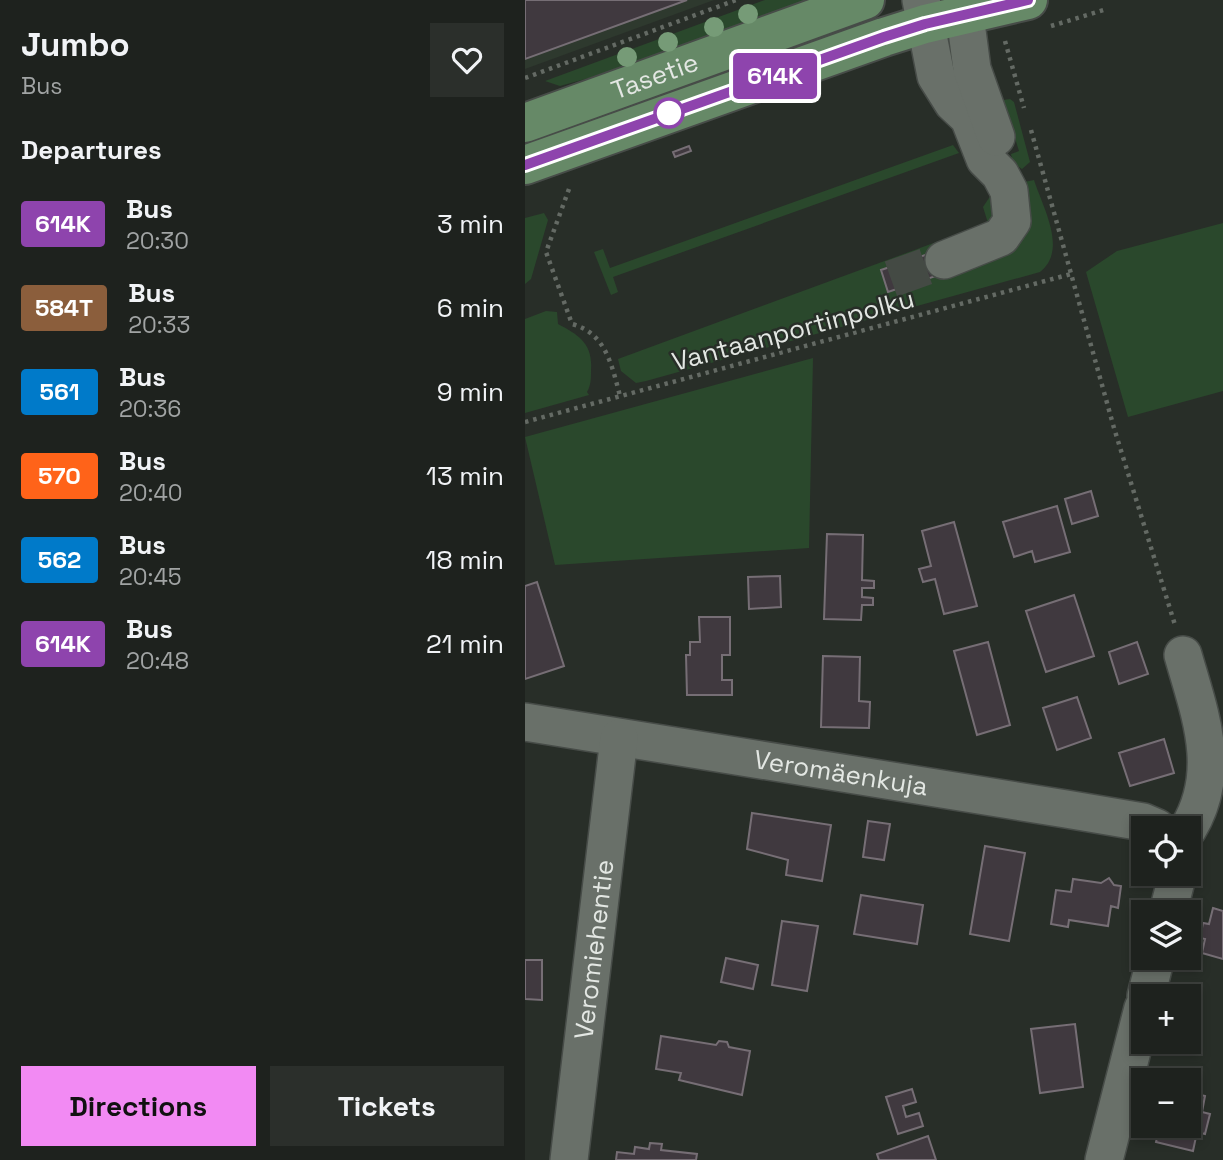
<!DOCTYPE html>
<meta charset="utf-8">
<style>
:root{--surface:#1e221e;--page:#2b2f2b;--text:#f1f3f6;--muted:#a1a4a4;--line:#3c3f3c;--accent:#f28af3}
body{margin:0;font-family:"Space Grotesk",sans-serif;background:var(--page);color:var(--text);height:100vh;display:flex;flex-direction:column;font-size:26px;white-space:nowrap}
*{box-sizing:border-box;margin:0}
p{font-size:23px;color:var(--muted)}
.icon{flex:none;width:38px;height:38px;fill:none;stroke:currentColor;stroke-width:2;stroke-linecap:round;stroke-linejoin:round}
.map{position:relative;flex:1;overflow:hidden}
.drawer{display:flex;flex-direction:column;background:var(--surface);width:525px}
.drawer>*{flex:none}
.badge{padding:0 14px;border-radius:5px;font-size:24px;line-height:46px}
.fabs{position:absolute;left:606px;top:816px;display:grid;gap:14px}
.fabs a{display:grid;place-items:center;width:70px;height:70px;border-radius:0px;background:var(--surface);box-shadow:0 4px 10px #0003,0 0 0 2px var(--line);font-size:35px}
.map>.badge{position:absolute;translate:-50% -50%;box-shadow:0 0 0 4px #fff}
h2{padding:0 21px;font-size:26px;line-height:63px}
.round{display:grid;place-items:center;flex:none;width:74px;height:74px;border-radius:0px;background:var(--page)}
.head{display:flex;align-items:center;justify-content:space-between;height:119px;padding:0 21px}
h1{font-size:33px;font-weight:700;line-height:52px}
.button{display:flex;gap:14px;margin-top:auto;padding:14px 21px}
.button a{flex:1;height:80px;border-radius:0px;background:var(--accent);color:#111;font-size:28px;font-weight:700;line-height:80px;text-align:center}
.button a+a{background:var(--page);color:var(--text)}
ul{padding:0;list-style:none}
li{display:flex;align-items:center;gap:21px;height:84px;padding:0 21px}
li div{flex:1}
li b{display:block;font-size:26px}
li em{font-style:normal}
li .badge{min-width:77px;font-weight:700;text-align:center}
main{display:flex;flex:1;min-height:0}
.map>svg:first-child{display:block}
.built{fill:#2e392e}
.green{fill:#2a482c}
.building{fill:#40393f;stroke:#766e75;stroke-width:2}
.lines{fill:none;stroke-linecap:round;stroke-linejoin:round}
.minor-tunnel{stroke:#444a44;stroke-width:37;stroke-dasharray:37 18;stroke-linecap:butt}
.minor-casing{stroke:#474c48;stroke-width:40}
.major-casing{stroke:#474c48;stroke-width:42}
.path{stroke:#646a64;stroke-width:4.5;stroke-dasharray:3.5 5;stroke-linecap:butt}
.minor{stroke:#697069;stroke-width:37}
.major{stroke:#668967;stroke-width:38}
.tree{fill:#769b77}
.line-casing{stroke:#fff;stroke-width:16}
.line{stroke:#8e44ad;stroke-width:10}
.stop-dot{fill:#fff;stroke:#8e44ad;stroke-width:3.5}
.labels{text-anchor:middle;stroke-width:5;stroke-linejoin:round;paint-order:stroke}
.street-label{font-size:26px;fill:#e3e7e3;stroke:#282e28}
</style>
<main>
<section class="drawer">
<div class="head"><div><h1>Jumbo</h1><p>Bus</p></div><a class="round"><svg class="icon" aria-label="heart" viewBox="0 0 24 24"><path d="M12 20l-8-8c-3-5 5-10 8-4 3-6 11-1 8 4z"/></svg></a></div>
<h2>Departures</h2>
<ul>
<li><span class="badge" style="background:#8e44ad;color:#fff">614K</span><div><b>Bus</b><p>20:30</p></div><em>3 min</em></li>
<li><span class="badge" style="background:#8b5e3c;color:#fff">584T</span><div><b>Bus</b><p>20:33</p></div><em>6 min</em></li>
<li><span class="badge" style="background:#007ac9;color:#fff">561</span><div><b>Bus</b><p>20:36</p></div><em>9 min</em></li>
<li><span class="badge" style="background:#ff6319;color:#fff">570</span><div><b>Bus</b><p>20:40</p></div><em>13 min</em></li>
<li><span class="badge" style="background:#007ac9;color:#fff">562</span><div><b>Bus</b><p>20:45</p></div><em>18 min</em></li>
<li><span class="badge" style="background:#8e44ad;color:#fff">614K</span><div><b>Bus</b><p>20:48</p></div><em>21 min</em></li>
</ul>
<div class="button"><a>Directions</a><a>Tickets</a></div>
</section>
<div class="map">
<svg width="698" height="1160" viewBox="0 0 698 1160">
<rect width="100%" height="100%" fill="#282e28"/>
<path class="built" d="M0,0H189L0,69Z"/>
<path class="green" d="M240,0H285L64,78L35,86L20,81Z
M485,99L489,102L505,162L497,169L488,163L486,154L494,151L478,100Z
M428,145L434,153L88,277L93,292L86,295L69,252L78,249L85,268Z
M509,180C518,208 543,250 515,272L121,381L111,383L96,371L93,359L463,223L458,207L466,195L473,194L478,209L475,224L467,229L356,271L363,292L476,251C501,236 504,209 495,183Z
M19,213L23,220L6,279L0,284V218Z
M698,223V391L603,417L561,272L592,251Z
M21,311L32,312L33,324C54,335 68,344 66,370C66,379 66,385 62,392L64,395L0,413V319Z
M288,358L284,548L30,565L0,437Z"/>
<path class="building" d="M0,0H162L0,59Z
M164,146L166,151L150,157L148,152Z
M412,251L420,273L363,292L356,270Z
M566,491L573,516L547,524L540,499Z
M532,506L545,552L510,562L507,551L489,557L478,522Z
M429,522L452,606L419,614L410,579L398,582L394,569L406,566L397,531Z
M302,534L338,535L337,580L349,581V588H337V597L348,598V605H337L336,620L299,619Z
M255,576L256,607L224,609L223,577Z
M12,582L39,666L0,679V586Z
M549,595L569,656L521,672L501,611Z
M174,617H205V655H197V680H207V695H162L161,655H165V642H175Z
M463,642L485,725L452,735L429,651Z
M612,642L623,674L594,684L584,652Z
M298,656L335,657L334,701L345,702L344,728L296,727Z
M552,697L566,738L532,750L518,708Z
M639,739L649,773L605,786L594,753Z
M227,813L306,825L297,881L261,875L263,860L222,849Z
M343,821L365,824L359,860L338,857Z
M460,846L500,853L484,941L445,934Z
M584,878L589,885L596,886L593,908L586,906L583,926L544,920L543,927L526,924L531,890L546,892L548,879L576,883Z
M336,895L398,905L392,944L329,934Z
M688,908L698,911V959L677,953L680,939L675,938L678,923L684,924Z
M257,921L293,926L282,991L247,985Z
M201,958L233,965L228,989L196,982Z
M0,960H17V1000L0,999Z
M550,1024L558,1087L515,1093L506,1029Z
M136,1036L191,1045L194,1041L202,1042L204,1047L225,1051L217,1095L154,1080L156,1073L131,1069Z
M387,1089L391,1102L378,1106L381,1117L394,1113L398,1126L373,1134L361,1097Z
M663,1092L680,1096L677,1112L685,1114L680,1134L672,1132L668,1151L631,1142L635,1125H663Z
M403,1136L411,1160H354L352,1154Z
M125,1143L137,1144L136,1150L172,1154L171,1160H91L92,1152L109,1154L110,1147L124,1149Z"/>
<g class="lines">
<path class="minor-tunnel" d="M366,279L419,260"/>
<defs>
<g id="minor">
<path d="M396,0L411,76L428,103L444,118L460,159L475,174L484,191L487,221L476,237L419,260"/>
<path d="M438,0L447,69L471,137"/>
<path d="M658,655C675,715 698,771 663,829"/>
<path id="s1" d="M0,722L541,809L618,822L632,828"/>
<path d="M643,912L653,873"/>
<path d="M621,996L631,957"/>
<path id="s2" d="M44,1160L94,738"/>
<path d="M579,1160L618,1008"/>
</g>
<g id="major">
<path id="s3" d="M0,123L340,0"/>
<path d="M0,165L359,37L400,24L503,0"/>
</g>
</defs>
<use href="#minor" class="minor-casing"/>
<use href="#major" class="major-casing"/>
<path class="path" d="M526,26L582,9
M480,41L499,108
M0,78L211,0
M506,130L589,428L650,625
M44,189L21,252L47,324C81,333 87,366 95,396
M0,422L546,274"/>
<use href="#minor" class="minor"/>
<use href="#major" class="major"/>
</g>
<g class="tree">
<circle cx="223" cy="14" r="10"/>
<circle cx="189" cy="27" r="10"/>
<circle cx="143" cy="42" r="10"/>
<circle cx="102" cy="57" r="10"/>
</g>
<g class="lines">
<defs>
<path id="line" d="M0,165L359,37L400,24L503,0"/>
</defs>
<use href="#line" class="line-casing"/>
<use href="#line" class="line"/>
</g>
<circle class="stop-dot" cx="144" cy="113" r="14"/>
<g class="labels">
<g class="street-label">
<text dy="9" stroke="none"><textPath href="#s3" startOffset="138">Tasetie</textPath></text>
<text transform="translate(268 330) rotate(-15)" y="9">Vantaanportinpolku</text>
<text dy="9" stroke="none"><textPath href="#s1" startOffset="320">Veromäenkuja</textPath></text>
<text dy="9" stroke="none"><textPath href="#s2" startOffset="212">Veromiehentie</textPath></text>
</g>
</g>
</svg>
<div class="fabs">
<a><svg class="icon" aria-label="locate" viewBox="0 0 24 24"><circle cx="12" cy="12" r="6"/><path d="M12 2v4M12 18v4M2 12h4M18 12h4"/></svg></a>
<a><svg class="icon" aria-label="layers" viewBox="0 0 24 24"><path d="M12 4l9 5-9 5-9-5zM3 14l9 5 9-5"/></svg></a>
<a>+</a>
<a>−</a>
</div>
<b class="badge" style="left:250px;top:76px;background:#8e44ad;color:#fff">614K</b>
</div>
</main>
